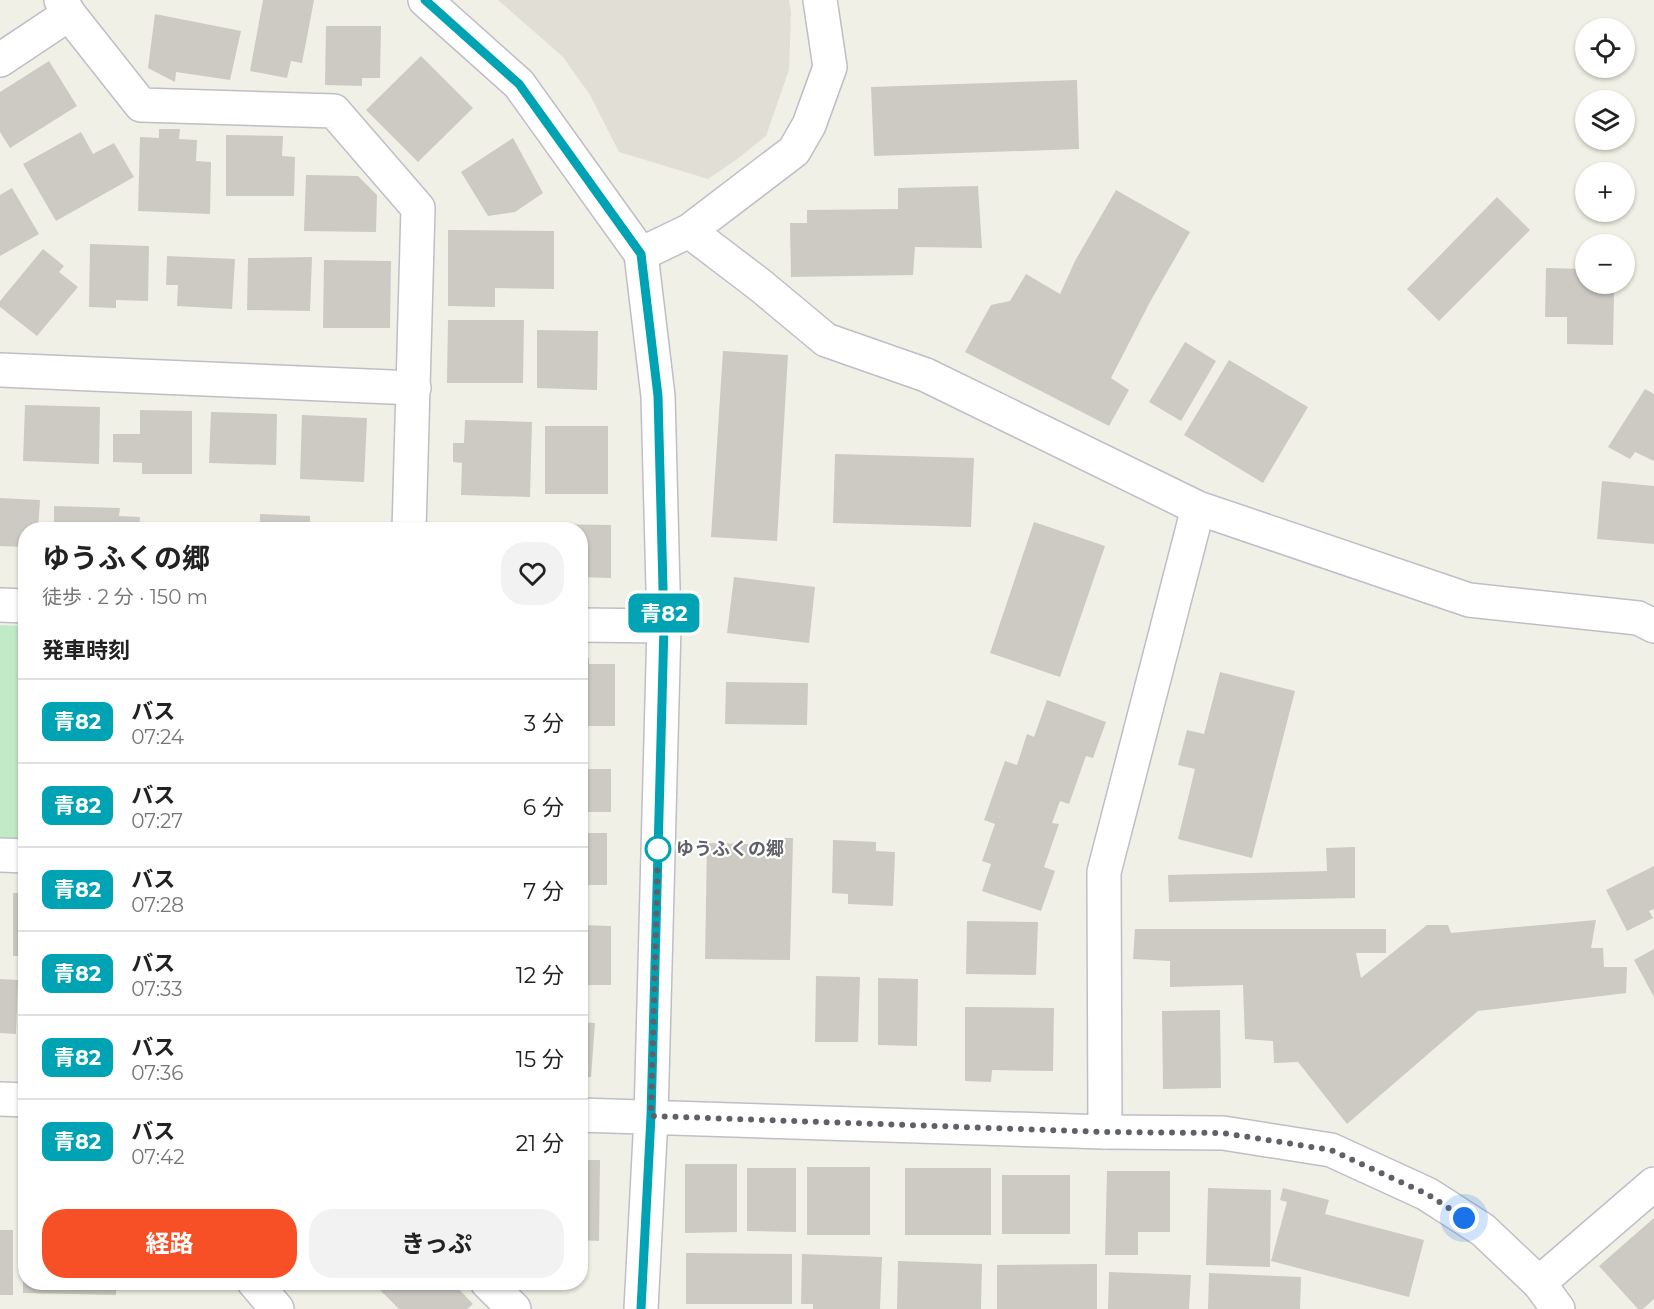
<!DOCTYPE html>
<html lang="ja">
<meta charset="utf-8">
<style>
:root{--surface:#fff;--page:#f2f2f2;--text:#222;--muted:#767676;--line:#e0e0e0;--accent:#f75026}
body{margin:0;font-family:Montserrat,"Noto Sans JP",sans-serif;background:var(--page);color:var(--text);height:100vh;display:flex;flex-direction:column;font-size:22px;white-space:nowrap}
*{box-sizing:border-box;margin:0}
p{font-size:20px;color:var(--muted)}
.icon{flex:none;width:33px;height:33px;fill:none;stroke:currentColor;stroke-width:2;stroke-linecap:round;stroke-linejoin:round}
.map{position:relative;flex:1;overflow:hidden}
.sheet{position:absolute;left:18px;top:522px;width:570px;height:768px;display:flex;flex-direction:column;background:var(--surface);border-radius:24px;box-shadow:0 2px 4px #0004}
.sheet>*{flex:none}
.badge{padding:0 12px;border-radius:9px;font-size:21px;line-height:39px}
.tools{position:absolute;left:1575px;top:18px;display:grid;gap:12px}
.tools a{display:grid;place-items:center;width:60px;height:60px;border-radius:50%;background:var(--surface);box-shadow:0 2px 4px #0004;font-size:30px}
.you{position:absolute;width:30px;height:30px;margin:-15px;border:4px solid #fff;border-radius:50%;background:#1a73e8;box-shadow:0 0 0 9px #1a73e833}
.map>.badge{position:absolute;translate:-50% -50%;box-shadow:0 0 0 3px #fff}
h2{padding:0 24px;font-size:22px;line-height:54px}
.round{display:grid;place-items:center;flex:none;width:63px;height:63px;border-radius:24px;background:var(--page)}
.head{display:flex;align-items:center;justify-content:space-between;height:102px;padding:0 24px}
h1{font-size:28px;font-weight:700;line-height:45px}
.primary-button{display:flex;gap:12px;margin-top:auto;padding:12px 24px}
.primary-button a{flex:1;height:69px;border-radius:24px;background:var(--accent);color:#fff;font-size:24px;font-weight:700;line-height:69px;text-align:center}
.primary-button a+a{background:var(--page);color:var(--text)}
ul{padding:0;list-style:none}
li{display:flex;align-items:center;gap:18px;height:84px;padding:0 24px;border-top:2px solid var(--line)}
li div{flex:1}
li b{display:block;font-size:22px}
li em{font-style:normal}
li .badge{min-width:66px;font-weight:700;text-align:center}
.map>svg:first-child{display:block}
.education{fill:#e1dfd5}
.green{fill:#c1eac6}
.building{fill:#cccac3}
.lines{fill:none;stroke-linecap:round;stroke-linejoin:round}
.minor-casing{stroke:#bebfc6;stroke-width:36}
.tertiary-casing{stroke:#bebfc6;stroke-width:36}
.minor{stroke:#fff;stroke-width:33}
.tertiary{stroke:#fff;stroke-width:33}
.line-casing{stroke:#fff;stroke-width:14}
.line{stroke:#00a3b4;stroke-width:9}
.walk{stroke:#5e6168;stroke-width:6;stroke-dasharray:0 10.8}
.stop-dot{fill:#fff;stroke:#00a3b4;stroke-width:3}
.labels{text-anchor:middle;stroke-width:4.5;stroke-linejoin:round;paint-order:stroke}
.stop-label{font-size:18px;font-weight:bold;fill:#5e6168;stroke:#fff;text-anchor:start}
</style>
<div class="map">
<svg width="1654" height="1309" viewBox="0 0 1654 1309">
<rect width="100%" height="100%" fill="#f1f0e6"/>
<path class="education" d="M498,0H789L791,12L789,70L766,136L736,160L708,179L619,152L590,95L563,57Z"/>
<path class="green" d="M0,625L25,626V840L0,839Z"/>
<path class="building" d="M263,0H314L302,63L291,61L287,78L250,71Z
M155,14L241,31L230,80L176,72L175,82L148,68Z
M326,26H381L380,78H362V86L325,85Z
M421,56L473,108L418,162L366,110Z
M49,61L77,106L10,148L0,132V92Z
M1077,80L1079,149L874,156L871,87Z
M159,129H180L179,139L197,140L196,161L211,162L210,214L138,211L140,137L159,138Z
M81,132L93,154L114,143L134,177L56,221L23,164Z
M226,135L283,136L282,156L295,157L294,196H226Z
M513,138L543,193L515,212L488,216L461,172Z
M306,175L358,176L377,195L376,232L304,231Z
M978,186L982,248L915,247L913,275L791,277L790,223H807V210L898,209V188Z
M12,188L39,234L0,256V195Z
M1116,190L1190,232L1150,302L1111,378L1129,390L1109,426L965,352L991,305L1010,301L1026,274L1060,294L1075,261Z
M1497,197L1530,230L1439,321L1407,289Z
M448,230L554,231V289L495,288V307L448,306Z
M90,244L149,246L148,301L116,300V308L89,307Z
M43,249L64,266L59,272L78,287L37,336L0,307V301Z
M167,256L235,259L232,309L177,306L178,285H166Z
M312,257L310,311L247,310L248,258Z
M324,260L391,261L390,328H323Z
M1546,268L1586,269V284H1603V293H1614L1613,345L1567,344V317H1545Z
M448,320H524L523,383H447Z
M537,330L598,331L597,390L537,388Z
M1185,342L1216,361L1181,421L1149,402Z
M723,351L788,355L777,541L711,537Z
M1229,360L1308,407L1263,483L1184,435Z
M1645,389L1654,394V461L1635,452L1630,459L1608,447Z
M25,405L100,407L99,464L23,461Z
M140,410L192,411V474H142V463L113,462V434H140Z
M211,412L277,414L276,465L209,463Z
M302,415L367,418L364,482L300,479Z
M465,420L532,422L530,497L461,495L462,463L453,462V443H464Z
M545,426H608V494H545Z
M835,454L974,458L971,527L833,523Z
M1602,481L1654,486V544L1597,539Z
M0,498L40,500L38,530H26V547L0,546Z
M54,506L120,508L119,516L140,517L139,530H54Z
M260,514L310,516V530H260Z
M1034,522L1105,546L1060,677L990,653Z
M449,523L530,524V530H449Z
M543,524L611,525V578L580,577V530H543Z
M323,525L364,526L363,530H322Z
M734,577L815,587L809,643L727,633Z
M580,658H589V664H615V726H580Z
M1220,672L1295,691L1252,858L1178,839L1195,769L1178,765L1187,730L1204,734Z
M726,682L808,683L807,725L725,724Z
M1047,700L1106,722L1093,758L1086,756L1069,804L1060,801L1052,823L1059,824L1044,867L1055,871L1041,911L982,891L991,864L982,861L995,824L984,820L1005,761L1017,765L1027,734L1034,737Z
M580,769H611V812H580Z
M580,833H607V885H580Z
M781,838H793L790,960L705,959L707,843L781,845Z
M833,840L876,842V851L895,852L893,906L848,904V894L832,893Z
M1355,847V898L1169,902L1168,875L1327,871L1326,848Z
M1654,866V909L1649,911L1653,918L1627,931L1606,890Z
M13,893H26V956H13Z
M1596,920L1591,948H1603L1604,967H1627L1626,993L1478,1011L1347,1124L1298,1062L1274,1063L1273,1041L1245,1039L1243,985L1170,987V961L1133,959L1135,929H1386V953H1356L1361,978L1427,925H1448L1451,933Z
M967,921L1038,922L1036,975L966,974Z
M580,925L611,926V985H580Z
M1654,949V997L1634,960Z
M816,976L860,977L858,1042H815Z
M878,978L918,979L917,1046L878,1045Z
M0,979L18,980L16,1034L0,1033Z
M965,1007L1054,1008L1053,1071L992,1070L991,1082L965,1081Z
M1220,1010L1221,1088L1163,1089L1162,1011Z
M580,1022L595,1023L591,1077H580Z
M580,1160H600L599,1241L580,1240Z
M685,1164H737V1232L685,1233Z
M807,1167H870V1235H807Z
M747,1168H796V1232L747,1231Z
M905,1168H991V1235H905Z
M1107,1171H1170V1232H1138V1255H1105Z
M1002,1175H1070V1234H1002Z
M1208,1188L1271,1190L1270,1267L1206,1265Z
M1283,1188L1329,1200L1325,1214L1424,1240L1409,1297L1271,1261L1287,1202L1280,1200Z
M1654,1218V1299L1643,1309H1638L1599,1266Z
M0,1230H13V1295H0Z
M686,1253L792,1254V1304H686Z
M802,1254L882,1257L880,1309H813V1304H801Z
M898,1261L982,1264L981,1309H897Z
M1097,1264V1309H997V1265Z
M1109,1272L1191,1275L1189,1309H1108Z
M1209,1273L1301,1277L1300,1309H1208Z
M23,1282H116V1295L23,1293Z
M381,1282H452L473,1304L467,1309H399L377,1287Z"/>
<g class="lines">
<defs>
<path id="minor" d="M61,0L69,14L141,105L334,111L418,208L409,530
M0,60L69,14
M689,231L760,285L826,340L926,375L1198,508L1469,600L1638,618L1654,626
M641,254L689,231L794,151L809,125L830,67L820,0
M0,370L414,388
M0,605L26,606
M580,625L664,626
M0,855L26,856
M1105,1132L1104,872L1198,508
M254,1282L277,1309
M487,1282L514,1309
M1539,1283L1654,1184"/>
<path id="tertiary" d="M425,0L519,84L641,254L658,396L664,626L651,1117L641,1309
M0,1099L26,1100
M580,1115L1105,1132L1223,1133L1331,1150L1427,1194L1483,1230L1539,1283L1558,1309"/>
</defs>
<use href="#minor" class="minor-casing"/>
<use href="#tertiary" class="tertiary-casing"/>
<use href="#minor" class="minor"/>
<use href="#tertiary" class="tertiary"/>
</g>
<g class="lines">
<defs>
<path id="line" d="M425,0L519,84L641,254L658,396L664,626L651,1116L641,1309"/>
</defs>
<use href="#line" class="line-casing"/>
<use href="#line" class="line"/>
<path class="walk" d="M658,849L651,1116L1105,1132L1223,1133L1331,1150L1427,1194L1464,1218"/>
</g>
<circle class="stop-dot" cx="658" cy="849" r="12"/>
<g class="labels">
<g class="stop-label">
<text x="676" y="855">ゆうふくの郷</text>
</g>
</g>
</svg>
<div class="tools">
<a><svg class="icon" aria-label="locate" viewBox="0 0 24 24"><circle cx="12" cy="12" r="6"/><path d="M12 2v4M12 18v4M2 12h4M18 12h4"/></svg></a>
<a><svg class="icon" aria-label="layers" viewBox="0 0 24 24"><path d="M12 4l9 5-9 5-9-5zM3 14l9 5 9-5"/></svg></a>
<a>+</a>
<a>−</a>
</div>
<div class="you" style="left:1464px;top:1218px"></div>
<b class="badge" style="left:664px;top:613px;background:#00a3b4;color:#fff">青82</b>
<section class="sheet">
<div class="head"><div><h1>ゆうふくの郷</h1><p>徒歩 · 2 分 · 150 m</p></div><a class="round"><svg class="icon" aria-label="heart" viewBox="0 0 24 24"><path d="M12 20l-8-8c-3-5 5-10 8-4 3-6 11-1 8 4z"/></svg></a></div>
<h2>発車時刻</h2>
<ul>
<li><span class="badge" style="background:#00a3b4;color:#fff">青82</span><div><b>バス</b><p>07:24</p></div><em>3 分</em></li>
<li><span class="badge" style="background:#00a3b4;color:#fff">青82</span><div><b>バス</b><p>07:27</p></div><em>6 分</em></li>
<li><span class="badge" style="background:#00a3b4;color:#fff">青82</span><div><b>バス</b><p>07:28</p></div><em>7 分</em></li>
<li><span class="badge" style="background:#00a3b4;color:#fff">青82</span><div><b>バス</b><p>07:33</p></div><em>12 分</em></li>
<li><span class="badge" style="background:#00a3b4;color:#fff">青82</span><div><b>バス</b><p>07:36</p></div><em>15 分</em></li>
<li><span class="badge" style="background:#00a3b4;color:#fff">青82</span><div><b>バス</b><p>07:42</p></div><em>21 分</em></li>
</ul>
<div class="primary-button"><a>経路</a><a>きっぷ</a></div>
</section>
</div>
